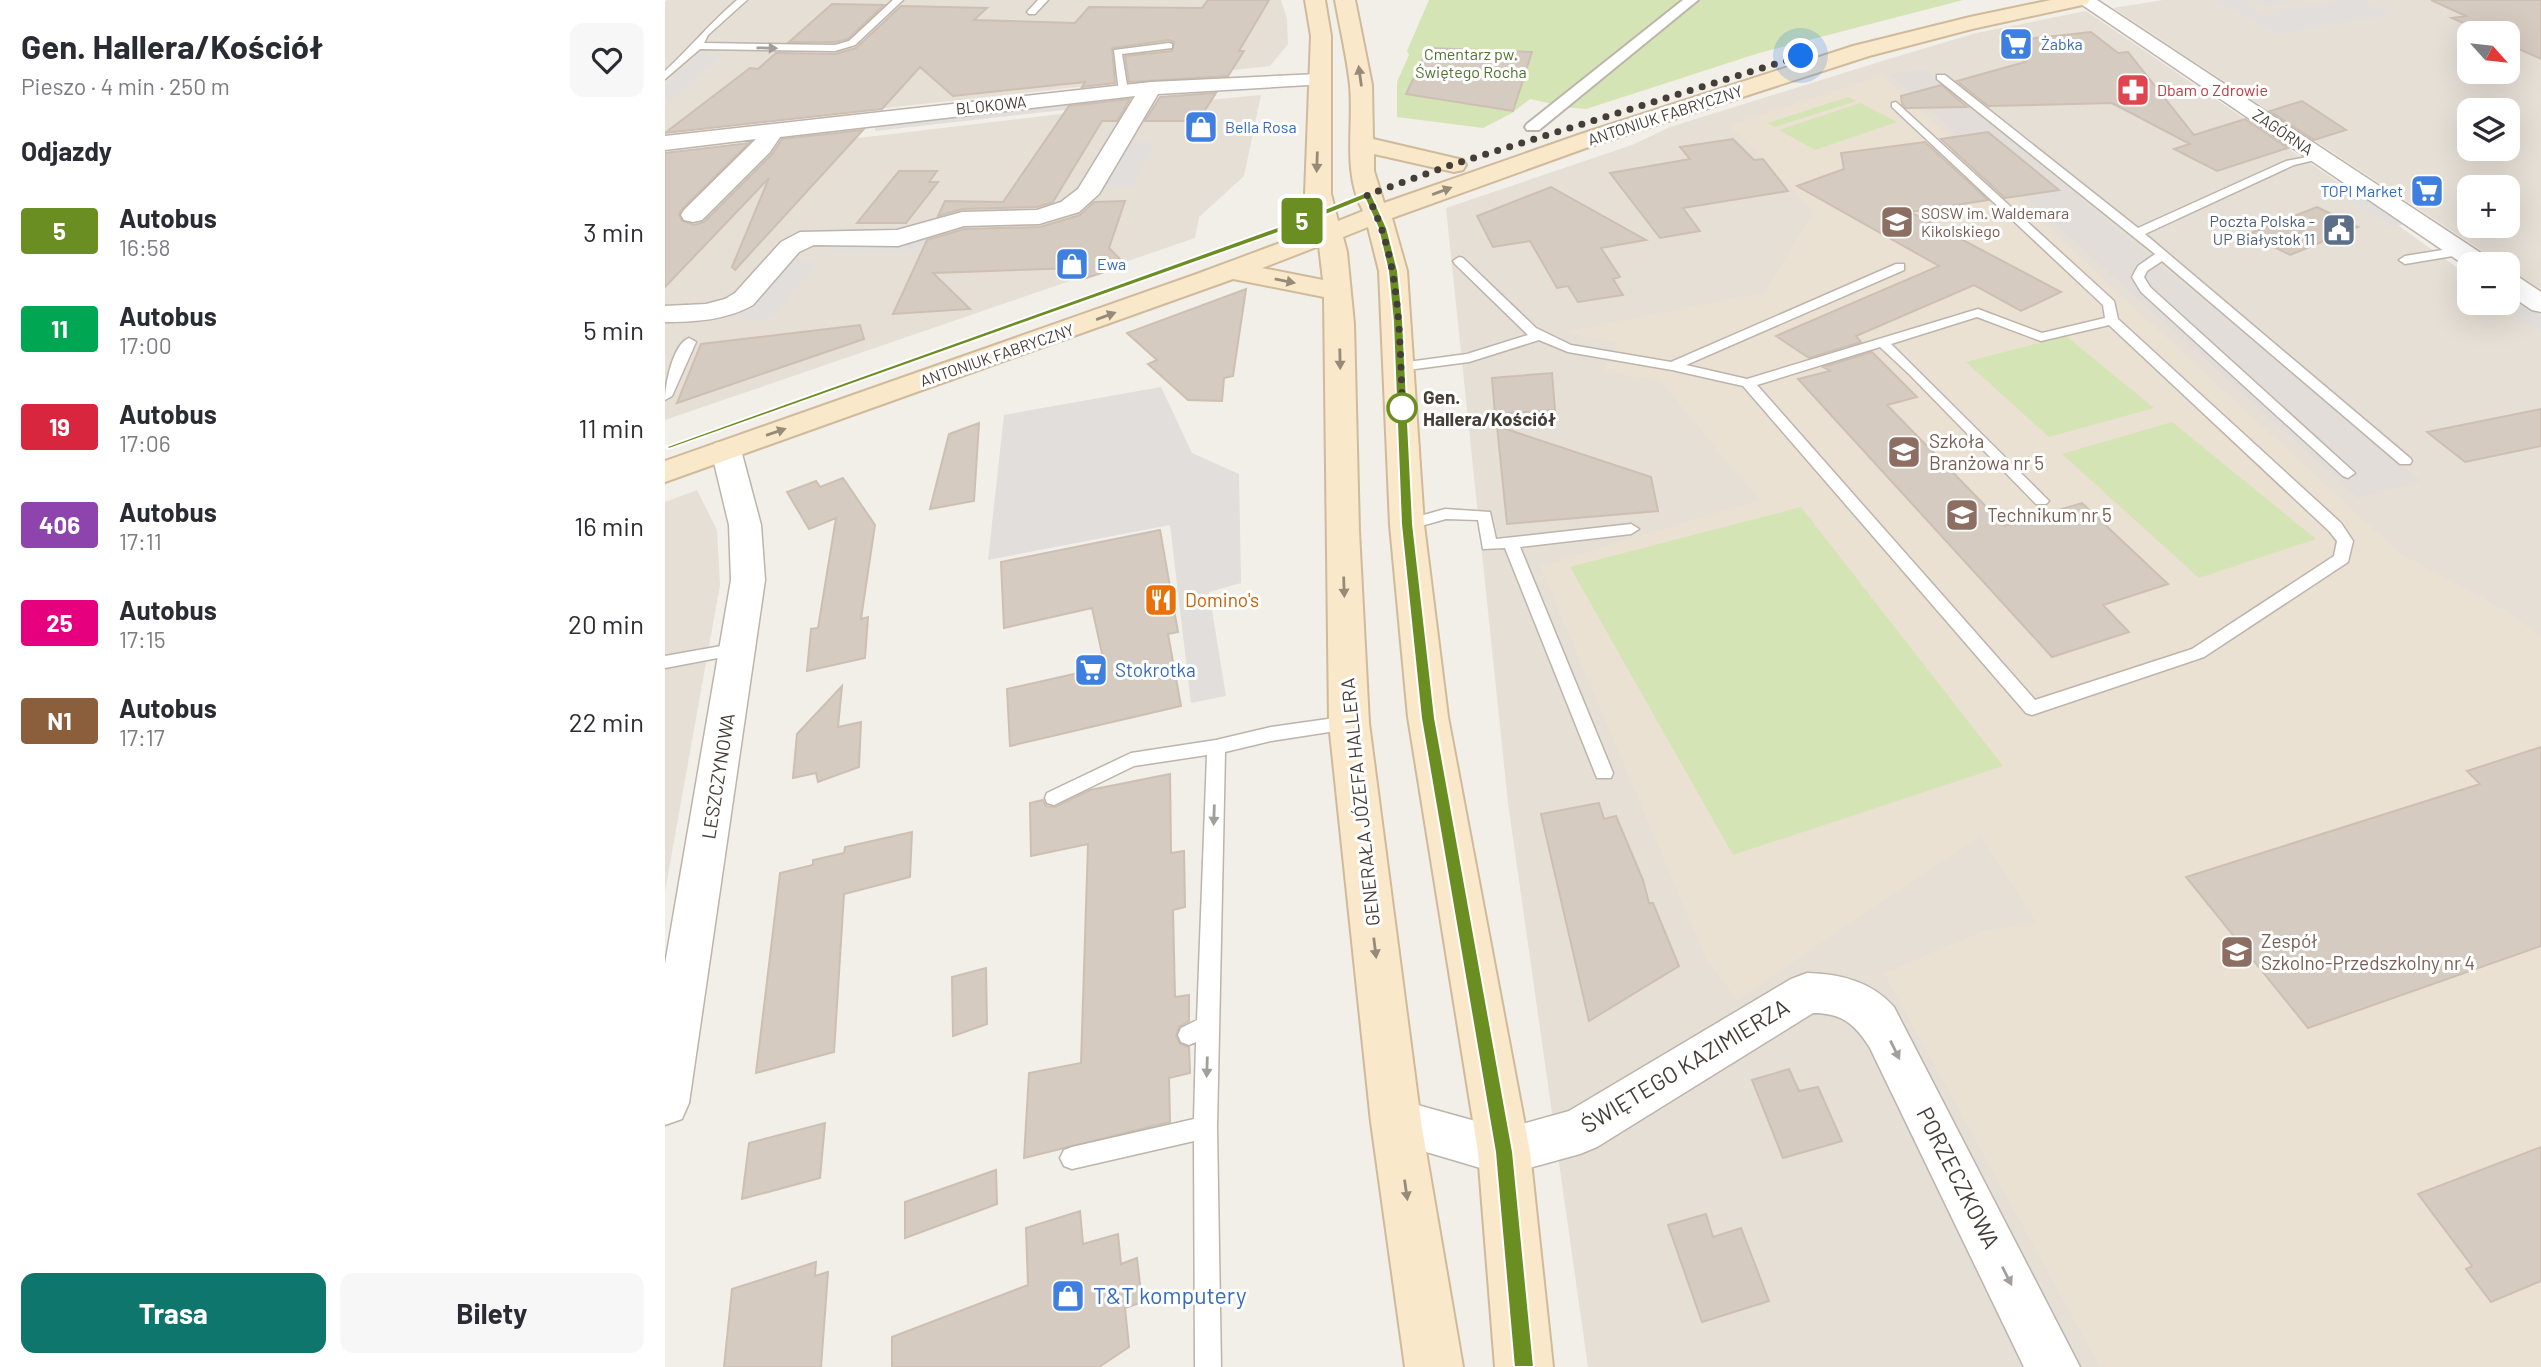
<!DOCTYPE html>
<html lang="pl">
<meta charset="utf-8">
<style>
:root{--surface:#fff;--page:#f7f7f7;--text:#2b2b33;--muted:#7c7c81;--accent:#0f766e}
body{margin:0;font-family:Barlow,sans-serif;background:var(--page);color:var(--text);height:100vh;display:flex;flex-direction:column;font-size:26px;white-space:nowrap}
*{box-sizing:border-box;margin:0}
p{font-size:23px;color:var(--muted)}
.icon{flex:none;width:38px;height:38px;fill:none;stroke:currentColor;stroke-width:2;stroke-linecap:round;stroke-linejoin:round}
.map{position:relative;flex:1;overflow:hidden}
.panel{display:flex;flex-direction:column;background:var(--surface);width:665px}
.panel>*{flex:none}
.badge{padding:0 14px;border-radius:5px;font-size:24px;line-height:46px}
.needle{width:46px;rotate:117deg}
.controls{position:absolute;left:1792px;top:21px;display:grid;gap:14px}
.controls a{display:grid;place-items:center;width:63px;height:63px;border-radius:14px;background:var(--surface);box-shadow:0 7px 28px #0002;font-size:35px}
.you{position:absolute;width:35px;height:35px;margin:-18px;border:5px solid #fff;border-radius:50%;background:#1a73e8;box-shadow:0 0 0 10px #1a73e833}
.map>.badge{position:absolute;translate:-50% -50%;box-shadow:0 0 0 4px #fff}
h2{padding:0 21px;font-size:26px;line-height:63px}
.round{display:grid;place-items:center;flex:none;width:74px;height:74px;border-radius:14px;background:var(--page)}
.summary{display:flex;align-items:center;justify-content:space-between;height:119px;padding:0 21px}
h1{font-size:33px;font-weight:700;line-height:52px}
.primary-button{display:flex;gap:14px;margin-top:auto;padding:14px 21px}
.primary-button a{flex:1;height:80px;border-radius:14px;background:var(--accent);color:#fff;font-size:28px;font-weight:700;line-height:80px;text-align:center}
.primary-button a+a{background:var(--page);color:var(--text)}
ul{padding:0;list-style:none}
li{display:flex;align-items:center;gap:21px;height:98px;padding:0 21px}
li div{flex:1}
li b{display:block;font-size:26px}
li em{font-style:normal}
li .badge{min-width:77px;font-weight:700;text-align:center}
main{display:flex;flex:1;min-height:0}
.map>svg:first-child{display:block}
.residential{fill:#e6dfd6;fill-rule:evenodd}
.industrial{fill:#e2ddd9}
.education{fill:#eae1d3}
.green{fill:#d4e4b4}
.parking{fill:#e1dedc}
.building{fill:#d6cbc1;stroke:#cdbfb2;stroke-width:2}
.lines{fill:none;stroke-linecap:round;stroke-linejoin:round}
.service-casing{stroke:#bdb4ab;stroke-width:3}
.pedestrian-casing{stroke:#bdb4ab;stroke-width:4}
.minor-casing{stroke:#bdb4ab;stroke-width:3}
.secondary-casing{stroke:#cfba9b;stroke-width:4}
.service{fill:#fff;fill-rule:evenodd}
.pedestrian{fill:#fff;fill-rule:evenodd}
.minor{fill:#fff;fill-rule:evenodd}
.secondary{fill:#fae8ca;fill-rule:evenodd}
.oneway{fill:#a29e9b}
.oneway2{fill:#968a79}
.line{fill:#6b8e23;stroke:#fff;stroke-width:2}
.walk{stroke:#453e37;stroke-width:7;stroke-dasharray:0 12.6}
.stop-dot{fill:#fff;stroke:#6b8e23;stroke-width:3.5}
.labels{text-anchor:middle;stroke-width:6;stroke-linejoin:round;paint-order:stroke}
.far-shop-label{font-size:16px;fill:#366cbe;stroke:#fff;text-anchor:start}
.far-park-label{font-size:16px;fill:#51732f;stroke:#fff}
.far-health-label{font-size:16px;fill:#be3a42;stroke:#fff;text-anchor:start}
.far-street-label{font-size:16px;fill:#453e37;stroke:#fff}
.far-education-label{font-size:16px;fill:#785e54;stroke:#fff;text-anchor:start}
.far-service-label{font-size:16px;fill:#4e5e75;stroke:#fff;text-anchor:end}
.stop-label{font-size:19px;font-weight:bold;fill:#453e37;stroke:#fff;text-anchor:start}
.education-label{font-size:19px;fill:#785e54;stroke:#fff;text-anchor:start}
.food-label{font-size:19px;fill:#c56008;stroke:#fff;text-anchor:start}
.shop-label{font-size:19px;fill:#366cbe;stroke:#fff;text-anchor:start}
.street-label{font-size:19px;fill:#453e37;stroke:#fff}
.near-street-label{font-size:23px;fill:#453e37;stroke:#fff}
.near-shop-label{font-size:23px;fill:#366cbe;stroke:#fff;text-anchor:start}
</style>
<main>
<section class="panel">
<div class="summary"><div><h1>Gen. Hallera/Kościół</h1><p>Pieszo · 4 min · 250 m</p></div><a class="round"><svg class="icon" aria-label="heart" viewBox="0 0 24 24"><path d="M12 20l-8-8c-3-5 5-10 8-4 3-6 11-1 8 4z"/></svg></a></div>
<h2>Odjazdy</h2>
<ul>
<li><span class="badge" style="background:#6b8e23;color:#fff">5</span><div><b>Autobus</b><p>16:58</p></div><em>3 min</em></li>
<li><span class="badge" style="background:#00a651;color:#fff">11</span><div><b>Autobus</b><p>17:00</p></div><em>5 min</em></li>
<li><span class="badge" style="background:#d7263d;color:#fff">19</span><div><b>Autobus</b><p>17:06</p></div><em>11 min</em></li>
<li><span class="badge" style="background:#8e44ad;color:#fff">406</span><div><b>Autobus</b><p>17:11</p></div><em>16 min</em></li>
<li><span class="badge" style="background:#e6007e;color:#fff">25</span><div><b>Autobus</b><p>17:15</p></div><em>20 min</em></li>
<li><span class="badge" style="background:#8b5e3c;color:#fff">N1</span><div><b>Autobus</b><p>17:17</p></div><em>22 min</em></li>
</ul>
<div class="primary-button"><a>Trasa</a><a>Bilety</a></div>
</section>
<div class="map">
<svg width="1876" height="1367" viewBox="0 0 1876 1367">
<rect width="100%" height="100%" fill="#f2eee8"/>
<path class="residential" d="M2,0H616L622,19L623,44L605,66L0,132V2Z
M1498,0H1876V291L1843,268V264H1837L1448,8ZM1804,33H1843V72H1804ZM1804,110H1843V149H1804ZM1804,187H1843V226H1804Z
M1421,11L1664,176L1804,276V303H1842L1876,327V1367H923L843,803L781,208L967,145L1005,127L1217,61L1311,33Z
M596,95L579,176L534,217L530,238L0,420V161L395,114Z
M32,490L52,530L55,585L0,891V502Z"/>
<path class="industrial" d="M1260,69L1756,481L1693,498L1225,74Z"/>
<path class="education" d="M1218,75L1734,553L1839,610L1876,636V1367H1435L1219,973L1318,931L1371,922L1315,835L1072,1000L1040,957L875,566L1094,500L996,381L937,371L952,343L900,332L1100,292L1149,211L1064,125Z"/>
<path class="green" d="M764,0H1298L1094,53L921,109L887,106L888,104L865,99L847,113L818,128L732,117V82L744,55L742,51Z
M1183,97L1191,101L1110,127L1103,123Z
M1195,103L1232,122L1150,150L1114,130Z
M1401,336L1489,408L1384,437L1301,362Z
M1507,422L1651,539L1534,578L1397,454Z
M1136,507L1338,766L1068,855L905,567Z"/>
<path class="parking" d="M1549,0H1623L1624,1L1600,6L1588,0L1581,3L1586,9L1600,16L1614,18L1619,17L1608,11L1679,0H1697L1727,14L1612,34Z
M36,54H58L8,98H0V85Z
M434,98L435,106L210,131L211,124Z
M464,141H490L467,187H439Z
M1677,181L1741,224L1725,227L1662,184Z
M172,240L269,241L260,253L162,252Z
M123,260H154L106,319H73Z
M1843,293L1876,315V333L1834,303H1843Z
M496,387L527,453L574,474L576,583L544,592L561,696L526,703L505,525L323,560L339,415Z"/>
<path class="building" d="M543,0H604L574,51H579L563,76L464,82L460,56L507,51L509,42L504,40L447,48L450,83L417,87L420,82L288,96L255,67L217,109L0,133L85,68L93,69L111,53L170,54L191,48L236,6L322,8L309,20L410,23L424,7L537,8Z
M1766,0H1876V59L1843,44V33H1820L1787,18L1801,16Z
M167,4L219,5L183,39L170,42H124Z
M1426,32L1453,53L1463,52L1529,135L1580,119L1623,148L1552,171L1509,149L1525,144L1447,103L1323,106L1292,81L1360,62L1336,42Z
M763,48L867,52L848,111L741,94Z
M1276,85L1302,107L1241,108L1237,104L1236,96Z
M551,93L533,121H480L495,97Z
M465,99L452,121H437L388,202L372,207L297,209L273,216L280,201L338,202L404,106Z
M1637,101L1681,130L1649,140L1605,111Z
M198,130L70,270L67,267L104,178L0,287V153L84,143L17,209L14,214L17,221L29,225L39,222L107,154L117,139Z
M1323,132L1394,190L1340,198L1276,139Z
M1068,139L1089,160L1098,159L1123,191L1018,208L1035,231L995,238L945,173L1025,159L1015,147Z
M1260,142L1323,200L1245,212L1396,292L1356,311L1309,285L1191,336L1196,342L1144,358L1111,336L1274,266L1132,186L1179,169L1176,153Z
M234,171H272L264,182H273L241,223H192Z
M886,187L981,240L936,248L955,277L948,279L958,295L913,302L903,286L892,288L865,241L828,247L812,216Z
M460,201L444,248L461,265L418,279L412,268L268,273L305,309L228,314L262,240L299,229L375,227L415,215L429,202Z
M1652,207L1693,227L1625,255L1583,234Z
M581,289L568,376L559,378L557,401L523,400L483,364L492,360L462,333Z
M195,325L199,339L12,403L36,344Z
M1207,352L1252,397L1222,405L1340,526L1417,503L1503,584L1438,605L1464,632L1387,657L1133,379L1165,371L1158,367Z
M887,373L890,410L830,414L827,378Z
M1876,409V446L1800,462L1762,432Z
M314,423L309,501L265,509L284,434Z
M832,426L986,477L993,511L842,524Z
M178,478L210,525L196,619L203,617L200,658L142,671L146,629L153,628L171,518L144,529L122,492L151,481L155,487Z
M495,530L513,632L503,634L516,706L345,746L342,689L440,667L427,608L339,628L336,562Z
M177,686L173,727L196,722L194,767L153,782L151,773L128,778L132,734Z
M1876,747V946L1643,1028L1521,877L1815,784L1802,771Z
M505,774L506,853L519,851L520,907L508,910L510,997L524,995V1021L514,1027L511,1036L515,1044L524,1047L525,1073L504,1078L505,1122L359,1158L364,1073L416,1063L423,844L366,856L365,803L378,800L381,806L390,807L425,790Z
M934,803L939,819L951,816L978,880L984,903H988L1014,966L924,1021L876,814Z
M247,832L245,877L179,894L169,1052L91,1073L115,873L148,865V860L179,853L180,847Z
M321,968L322,1024L288,1036L287,977Z
M1124,1069L1134,1091L1153,1087L1177,1141L1118,1158L1087,1080Z
M160,1123L155,1178L77,1199L84,1143Z
M1876,1147V1281L1826,1302L1801,1269L1807,1266L1753,1194Z
M331,1170L332,1204L240,1238V1202Z
M415,1211L418,1244L453,1234L456,1264L472,1258L477,1302L460,1308L464,1347L434,1367H227V1337L363,1285L361,1228Z
M1041,1214L1048,1237L1076,1228L1104,1301L1037,1322L1003,1225Z
M151,1262L150,1276L163,1272L156,1367H59L67,1289Z"/>
<g class="lines">
<defs>
<path id="service" d="M72,0H82L43,35L39,43L170,45L184,41L228,0H238L190,45L170,51L35,49L0,79V71C26,47 45,23 72,0Z
M373,0H383L370,14H364L362,12Z
M504,43L507,44V48L457,54L463,91L454,93L449,50Z
M1272,75H1280L1473,228L1621,161L1658,154V158L1629,165L1480,234L1745,458L1747,461L1745,464H1735L1497,261L1482,271L1479,277L1485,287L1690,473L1683,478L1678,476L1476,292L1467,277L1473,266L1490,254L1272,79Z
M1231,102L1449,301L1453,319L1676,523L1688,541L1683,562L1539,657L1367,715L1361,713L1078,386L1007,370L903,352L874,340L804,362L735,371L728,367L735,363L802,354L863,335L790,264L788,261L794,257L798,258L871,328L906,345L1006,362L1231,264H1239V270L1021,365L1082,379L1313,309L1377,333L1440,318L1438,305L1227,107V103ZM1312,317L1376,341L1444,325L1664,531L1672,541L1669,556L1527,649L1370,700L1092,385L1215,347L1245,375L1371,504H1381L1384,501L1381,498L1226,344Z
M1796,247L1802,251L1800,254L1740,264L1734,260L1740,256Z
M24,338L31,342L7,396L0,400C0,384 8,344 24,338Z
M780,509L825,512L831,539L966,524L974,529L966,534L855,547L948,773L946,778H932L840,548L818,549L813,520L781,519L742,530L734,525L737,521Z
M73,643L82,649L79,653L0,668V656Z
M684,716L690,718L693,723L690,728L606,741L560,752L552,1127L556,1367H530L529,1141L407,1169L399,1166L395,1158L399,1150L407,1147L529,1119L531,1042L524,1045L516,1042L513,1035L516,1028L532,1020L542,755L469,766L389,805L382,803L380,798L382,793L466,753L551,740L606,727Z"/>
<path id="pedestrian" d="M1018,0H1033L874,130H862L860,127L862,124Z"/>
<path id="minor" d="M1410,0H1432L1825,259L1829,264H1804V268Z
M653,74L660,76L664,80L660,84L493,94L434,194L414,212L374,224L299,226L233,246L149,245L134,252L88,305C61,320 31,322 0,322V306L41,304L60,299L70,293L116,242L135,232L232,230L297,212L372,210L396,202L413,189L470,96L115,137L105,152L37,220L28,222L19,220L16,215L19,210L91,139L0,150V136L486,82Z
M1843,274L1852,276L1876,292V312L1867,310L1843,294Z
M61,441L72,443L76,450L96,525L100,580L24,1103L17,1119L0,1125V964L66,580L64,525L46,450L50,443Z
M1142,973C1175,974 1206,981 1229,1007L1415,1367H1359L1205,1048C1190,1024 1177,1013 1148,1013L932,1147L915,1154L839,1175L714,1138L707,1122L714,1106L731,1099L839,1129L904,1111L1126,979Z"/>
<path id="secondary" d="M640,0H660L666,36V194L673,221L698,211C677,171 689,128 685,85C682,57 675,28 670,0H690L707,85L708,139L798,160L801,165L798,170L789,172L709,154V171L719,203L916,134L1188,46L1305,17L1386,0H1425L1422,4L1307,29L1204,56L932,144L727,218L742,271L759,525L783,717L865,1152L888,1367H830L813,1152L743,717L725,525L714,271L703,227L678,237L682,252L689,324L694,531L704,723L756,1122L798,1367H740L706,1122L664,723L659,297L568,279L0,482V461L529,275L650,230L640,194L646,36ZM654,246L658,280L597,268Z"/>
</defs>
<use href="#service" class="service-casing"/>
<use href="#pedestrian" class="pedestrian-casing"/>
<use href="#minor" class="minor-casing"/>
<use href="#secondary" class="secondary-casing"/>
<use href="#service" class="service"/>
<use href="#pedestrian" class="pedestrian"/>
<use href="#minor" class="minor"/>
<use href="#secondary" class="secondary"/>
</g>
<defs><path id="oneway-solid" d="M-6-.8H1V-3.2L6.5 0L1 3.2V.8H-6Z" transform="scale(1.75)"/></defs>
<g class="oneway">
<use href="#oneway-solid" transform="translate(102 48) rotate(1)"/>
<use href="#oneway-solid" transform="translate(549 815) rotate(92)"/>
<use href="#oneway-solid" transform="translate(1230 1050) rotate(64)"/>
<use href="#oneway-solid" transform="translate(542 1067) rotate(92)"/>
<use href="#oneway-solid" transform="translate(1342 1276) rotate(63)"/>
</g>
<g class="oneway2">
<use href="#oneway-solid" transform="translate(695 76) rotate(-98)"/>
<use href="#oneway-solid" transform="translate(652 162) rotate(92)"/>
<use href="#oneway-solid" transform="translate(777 191) rotate(-20)"/>
<use href="#oneway-solid" transform="translate(620 281) rotate(11)"/>
<use href="#oneway-solid" transform="translate(441 316) rotate(-20)"/>
<use href="#oneway-solid" transform="translate(675 359) rotate(89)"/>
<use href="#oneway-solid" transform="translate(111 432) rotate(-19)"/>
<use href="#oneway-solid" transform="translate(679 587) rotate(88)"/>
<use href="#oneway-solid" transform="translate(710 948) rotate(83)"/>
<use href="#oneway-solid" transform="translate(741 1190) rotate(82)"/>
</g>
<path class="line" d="M699,193L707,195L722,228L733,271L738,321L748,524L770,718L848,1152L869,1367H849L830,1152L756,718L736,524L728,321L723,271L713,228L700,199L641,223L4,449L0,447L635,219Z"/>
<g class="lines">
<path class="walk" d="M737,408L738,419C734,344 738,263 702,195L789,164L1136,56"/>
</g>
<defs>
<symbol id="supermarket-square" viewBox="-11 -11 22 22"><rect x="-9" y="-9" width="18" height="18" rx="4" fill="#3f7fe0" stroke="#fff"/><path d="M-6-5.5h2.5l.6 2H6L4.5 2H-2.5L-4.4-4H-6ZM-1.5 3.2a1.3 1.3 0 1 0 .1 0ZM3 3.2a1.3 1.3 0 1 0 .1 0Z" fill="#fff"/></symbol>
<symbol id="pharmacy-square" viewBox="-11 -11 22 22"><rect x="-9" y="-9" width="18" height="18" rx="4" fill="#e0444e" stroke="#fff"/><path d="M-2-6h4v4h4v4h-4v4h-4v-4h-4v-4h4Z" fill="#fff"/></symbol>
<symbol id="shop-square" viewBox="-11 -11 22 22"><rect x="-9" y="-9" width="18" height="18" rx="4" fill="#3f7fe0" stroke="#fff"/><path d="M-5-2.5h2.3a2.7 3.5 0 0 1 5.4 0H5L5.5 6h-11ZM-1.5-2.5h3a1.5 2.3 0 0 0-3 0Z" fill="#fff"/></symbol>
<symbol id="school-square" viewBox="-11 -11 22 22"><rect x="-9" y="-9" width="18" height="18" rx="4" fill="#8d6e63" stroke="#fff"/><path d="M0-5L7-2L0 1L-7-2ZM-4 1L0 2.5L4 1V4Q0 6-4 4Z" fill="#fff"/></symbol>
<symbol id="civic-square" viewBox="-11 -11 22 22"><rect x="-9" y="-9" width="18" height="18" rx="4" fill="#5c6f8a" stroke="#fff"/><path d="M-.6-6.5H3V-4.5H.6V-3L4-1V1h2V6H-6V1h2V-1L-.6-3ZM-1.2 2.5V6h2.4V2.5Z" fill="#fff"/></symbol>
<symbol id="restaurant-square" viewBox="-11 -11 22 22"><rect x="-9" y="-9" width="18" height="18" rx="4" fill="#e8710a" stroke="#fff"/><path d="M-5-6h1v4h1v-4h1v4h1v-4h1v5L-1.5 .5V6h-2V.5L-5-1ZM5-6V6H3V1.5H1.5Q1.5-4 5-6Z" fill="#fff"/></symbol>
</defs>
<g fill-rule="evenodd">
<use href="#supermarket-square" x="1332" y="25" width="38" height="38"/>
<use href="#pharmacy-square" x="1449" y="71" width="38" height="38"/>
<use href="#shop-square" x="517" y="108" width="38" height="38"/>
<use href="#supermarket-square" x="1743" y="172" width="38" height="38"/>
<use href="#school-square" x="1213" y="203" width="38" height="38"/>
<use href="#civic-square" x="1655" y="211" width="38" height="38"/>
<use href="#shop-square" x="388" y="245" width="38" height="38"/>
<use href="#school-square" x="1220" y="433" width="38" height="38"/>
<use href="#school-square" x="1278" y="496" width="38" height="38"/>
<use href="#restaurant-square" x="477" y="581" width="38" height="38"/>
<use href="#supermarket-square" x="407" y="651" width="38" height="38"/>
<use href="#school-square" x="1553" y="933" width="38" height="38"/>
<use href="#shop-square" x="384" y="1277" width="38" height="38"/>
</g>
<circle class="stop-dot" cx="737" cy="408" r="14"/>
<g class="labels">
<g class="far-shop-label">
<text x="1376" y="50">Żabka</text>
<text x="560" y="133">Bella Rosa</text>
<text x="1738" y="197" text-anchor="end">TOPI Market</text>
<text x="432" y="270">Ewa</text>
</g>
<g class="far-park-label">
<text x="806" y="60">Cmentarz pw.<tspan x="806" dy="18">Świętego Rocha</tspan></text>
</g>
<g class="far-health-label">
<text x="1492" y="96">Dbam o Zdrowie</text>
</g>
<g class="far-street-label">
<text transform="translate(326 105) rotate(-6)" y="6">BLOKOWA</text>
<text transform="translate(1000 115) rotate(-18)" y="6">ANTONIUK FABRYCZNY</text>
<text transform="translate(1618 132) rotate(34)" y="6">ZAGÓRNA</text>
<text transform="translate(332 355) rotate(-19)" y="6">ANTONIUK FABRYCZNY</text>
</g>
<g class="far-education-label">
<text x="1256" y="219">SOSW im. Waldemara<tspan x="1256" dy="18">Kikolskiego</tspan></text>
</g>
<g class="far-service-label">
<text x="1650" y="227">Poczta Polska -<tspan x="1650" dy="18">UP Białystok 11</tspan></text>
</g>
<g class="stop-label">
<text x="758" y="404">Gen.<tspan x="758" dy="22">Hallera/Kościół</tspan></text>
</g>
<g class="education-label">
<text x="1264" y="448">Szkoła<tspan x="1264" dy="22">Branżowa nr 5</tspan></text>
<text x="1322" y="522">Technikum nr 5</text>
<text x="1596" y="948">Zespół<tspan x="1596" dy="22">Szkolno-Przedszkolny nr 4</tspan></text>
</g>
<g class="food-label">
<text x="520" y="607">Domino's</text>
</g>
<g class="shop-label">
<text x="450" y="677">Stokrotka</text>
</g>
<g class="street-label">
<text transform="translate(53 776) rotate(-81)" y="7">LESZCZYNOWA</text>
<text transform="translate(695 802) rotate(-96)" y="7">GENERAŁA JÓZEFA HALLERA</text>
</g>
<g class="near-street-label">
<text transform="translate(1020 1066) rotate(-31)" y="8">ŚWIĘTEGO KAZIMIERZA</text>
<text transform="translate(1293 1178) rotate(63)" y="8">PORZECZKOWA</text>
</g>
<g class="near-shop-label">
<text x="428" y="1304">T&amp;T komputery</text>
</g>
</g>
</svg>
<div class="controls">
<a><svg class="needle" viewBox="-14 -14 28 28"><path d="M0-13l5 13h-10z" fill="#e53935"/><path d="M0 13l5-13h-10z" fill="#7c7c81"/></svg></a>
<a><svg class="icon" aria-label="layers" viewBox="0 0 24 24"><path d="M12 4l9 5-9 5-9-5zM3 14l9 5 9-5"/></svg></a>
<a>+</a>
<a>−</a>
</div>
<div class="you" style="left:1136px;top:56px"></div>
<b class="badge" style="left:637px;top:221px;background:#6b8e23;color:#fff">5</b>
</div>
</main>
